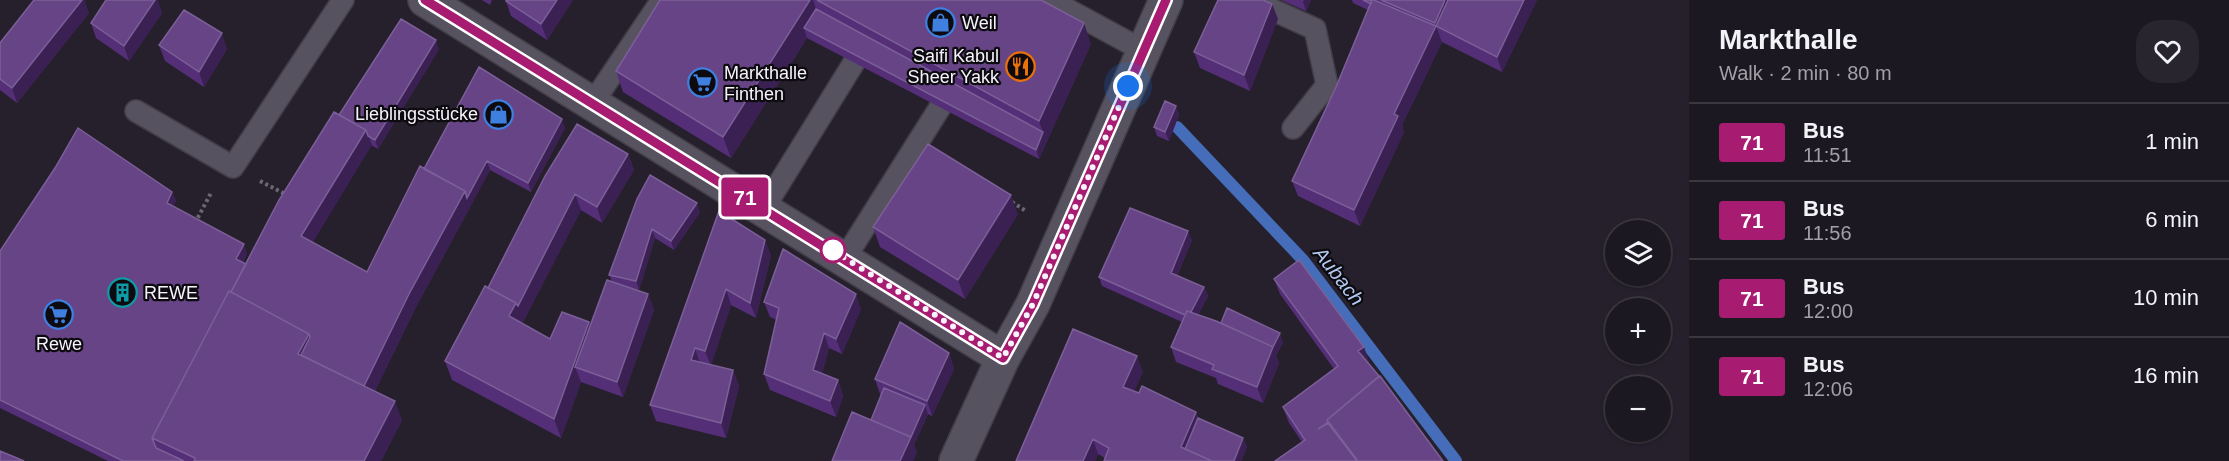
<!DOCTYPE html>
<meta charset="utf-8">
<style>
:root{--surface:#1c1821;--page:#29252e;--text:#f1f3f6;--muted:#a0a0a5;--line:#3a373f}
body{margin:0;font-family:Arial,sans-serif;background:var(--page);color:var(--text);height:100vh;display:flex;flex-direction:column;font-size:22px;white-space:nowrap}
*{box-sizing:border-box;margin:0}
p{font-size:20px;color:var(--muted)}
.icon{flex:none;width:33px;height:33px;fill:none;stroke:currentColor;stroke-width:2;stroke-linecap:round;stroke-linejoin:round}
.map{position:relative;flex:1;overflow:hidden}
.sheet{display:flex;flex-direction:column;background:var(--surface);width:540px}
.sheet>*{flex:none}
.badge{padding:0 12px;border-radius:4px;font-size:21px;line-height:39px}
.fabs{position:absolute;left:1605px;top:220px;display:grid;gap:12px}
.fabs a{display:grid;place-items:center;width:66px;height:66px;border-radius:50%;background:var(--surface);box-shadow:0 2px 4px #0004,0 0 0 2px var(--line);font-size:30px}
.you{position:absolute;width:30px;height:30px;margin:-15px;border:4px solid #fff;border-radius:50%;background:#1a73e8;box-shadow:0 0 0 9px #1a73e833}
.map>.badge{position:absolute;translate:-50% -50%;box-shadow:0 0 0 3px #fff}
.round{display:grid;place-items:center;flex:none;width:63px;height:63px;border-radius:24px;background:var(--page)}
.summary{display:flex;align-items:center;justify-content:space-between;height:102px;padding:0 30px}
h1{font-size:28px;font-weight:700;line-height:45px}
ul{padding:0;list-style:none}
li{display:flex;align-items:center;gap:18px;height:78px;padding:0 30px;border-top:2px solid var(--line)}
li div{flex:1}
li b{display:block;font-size:22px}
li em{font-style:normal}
li .badge{min-width:66px;font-weight:700;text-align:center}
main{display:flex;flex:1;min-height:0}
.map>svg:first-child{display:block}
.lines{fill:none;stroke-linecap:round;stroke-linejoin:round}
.stream{stroke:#456db9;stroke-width:12}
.lane-casing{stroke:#413d47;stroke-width:24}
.secondary-casing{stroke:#413d47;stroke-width:36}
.path{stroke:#6c6872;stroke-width:4;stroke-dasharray:3 3;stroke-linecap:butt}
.lane{stroke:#57525f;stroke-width:21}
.secondary{stroke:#57525f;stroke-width:33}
.wall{fill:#542f77}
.shaded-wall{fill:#3a2053}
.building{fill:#664485;stroke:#7c5f98;stroke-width:1.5}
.line-casing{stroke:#fff;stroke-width:14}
.line{stroke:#a71b71;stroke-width:9}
.walk{stroke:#f6f3fb;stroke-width:6;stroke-dasharray:0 10.8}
.stop-dot{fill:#fff;stroke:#a71b71;stroke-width:3}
.labels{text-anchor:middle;stroke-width:4.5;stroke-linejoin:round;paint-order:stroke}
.poi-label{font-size:18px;fill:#f6f3fb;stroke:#0d0b10;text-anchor:start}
.water-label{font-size:20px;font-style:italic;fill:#b2c9f2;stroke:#0d0b10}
</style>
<main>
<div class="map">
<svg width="1689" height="461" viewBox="0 0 1689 461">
<rect width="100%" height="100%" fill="#25202c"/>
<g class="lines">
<path class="stream" d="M1177,127L1303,260L1456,461"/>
<defs>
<path id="lane" d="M1050,0L1144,51
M1251,0L1315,29L1327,85L1293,128
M592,104L662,0
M136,111L233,167L343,0
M764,208L858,56
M845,258L944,101"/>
<path id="secondary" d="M425,0L1003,358
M956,461L1003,358L1033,304L1166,0"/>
</defs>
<use href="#lane" class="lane-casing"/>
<use href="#secondary" class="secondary-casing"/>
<path class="path" d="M260,181L285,194
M1012,202L1026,211
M195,223L211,193"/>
<use href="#lane" class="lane"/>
<use href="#secondary" class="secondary"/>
</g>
<path class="wall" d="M482,0H492L490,5Z
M573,0L547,40L511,16L506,1Z
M660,0H1041L1091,44L1039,159L807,38L731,158L623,92L616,71Z
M1281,0H1311L1306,11Z
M1352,0H1537L1502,72L1442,42L1402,125L1404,132L1360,226L1298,196L1292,181L1336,87L1368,10L1353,3Z
M1272,4L1278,19L1250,91L1200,68L1194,52Z
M89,13L17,103L0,90V43Z
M162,13L129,61L96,38L91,23Z
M159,45L227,49L204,87L165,61Z
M439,49L378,149L371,145L312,243L367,272L424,169L565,128L531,192L490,170L415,309L375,391L402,420L381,461H108L0,408V251L172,192L176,201L173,206L247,253L243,262L246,264L339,115Z
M1176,106L1179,115L1169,141L1157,136L1154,127Z
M628,154L634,170L602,223L581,210L522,324L550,339L589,322L590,325L612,281L609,275L637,199L700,212L674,250L655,238L639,290L628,287L648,294L654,310L623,397L581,382L561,438L452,380L445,361L488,288L545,176Z
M719,211L771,255L756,318L731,305L711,365L733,370L739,386L726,438L656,421L650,405Z
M1018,214L965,299L880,247L873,227Z
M1192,240L1177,276L1204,287L1208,296L1198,315L1283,342L1276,356L1279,363L1263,403L1218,384L1216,378L1176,362L1171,347L1182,322L1102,286L1099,277Z
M1274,279L1364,347L1369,362L1368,363L1443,461H1275L1302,442L1289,423L1283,407L1334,369L1280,294Z
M764,302L861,309L842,354L829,348L822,374L838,380L843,396L836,417L770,390L764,374L777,320L770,317Z
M949,353L954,369L932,416L928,414L914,445L917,453L871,420L881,395L880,394L875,379Z
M1143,372L1134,391L1196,412L1198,418L1243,438L1247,447L1241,461H1104L1105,458L1098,454L1095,461H1016Z"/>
<path class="shaded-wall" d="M82,0H85L89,13L17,103L12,88Z
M155,0H158L162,13L129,61L124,46Z
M557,0H573L547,40L541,24Z
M810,0H813L819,18L804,28L807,38L731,158L723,137Z
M1304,0H1311L1306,11L1303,2Z
M1445,0H1460L1436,26L1435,23Z
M1524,0H1537L1502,72L1497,57Z
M1272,4L1278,19L1250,91L1244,75Z
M1084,23L1091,44L1039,159L1036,150L1043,132L1039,121Z
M1436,26L1442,42L1402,125L1404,132L1360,226L1354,210L1394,114Z
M222,33L227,49L204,87L199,72Z
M436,40L439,49L378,149L375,140Z
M1176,106L1179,115L1169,141L1165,132Z
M562,119L565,128L531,192L528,183Z
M366,130L372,145L307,252L301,236Z
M628,154L634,170L602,223L597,207Z
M487,161L490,170L415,309L369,403L363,388L409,294L465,191Z
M172,192L176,201L170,212L167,203Z
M575,194L581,210L516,336L509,316Z
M1011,195L1018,214L965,299L958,280Z
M697,203L700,212L674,250L671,241Z
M652,229L655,238L639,290L636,281Z
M1188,231L1192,240L1174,282L1171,273Z
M765,240L771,255L756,318L750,303Z
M244,244L247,253L239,268L236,259Z
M1204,287L1208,296L1192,326L1189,317Z
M726,289L731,305L711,366L705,351Z
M648,294L654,310L623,397L617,382Z
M856,294L861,309L842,354L836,339Z
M589,322L596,341L575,367L581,382L561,438L554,419Z
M824,333L829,348L819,386L813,370Z
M1280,333L1283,342L1276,356L1279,363L1263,403L1257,387L1270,352Z
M309,334L316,353L310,363L298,354Z
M1364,347L1369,362L1363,366L1358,351Z
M695,348L700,364L691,360Z
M949,353L954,369L932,416L927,401Z
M1137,356L1143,372L1129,402L1123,387Z
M733,370L739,386L726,438L721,423Z
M838,380L843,396L836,417L830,401Z
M395,401L402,420L381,461H364Z
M925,405L928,414L914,445L917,453L913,461H900Z
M1196,412L1201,427L1183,453L1181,447Z
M1243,438L1247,447L1241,461H1234Z
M1093,439L1098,454L1095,461H1083Z"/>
<path class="building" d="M34,0H82L12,88L0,79V43Z
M106,0H155L124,46L91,23Z
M506,0H557L541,24L506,1Z
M660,0H810L723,137L616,71Z
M817,0H1041L1084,23L1039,121Z
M1218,0H1263L1272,4L1244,75L1194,52Z
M1363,0H1372L1371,4Z
M1372,0H1374L1436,26L1394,114L1398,116L1354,210L1292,181L1336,87Z
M1381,0H1445L1435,23Z
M1448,0H1524L1497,57L1436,26Z
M816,9L1043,132L1036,150L804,28Z
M184,10L222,33L199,72L159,45Z
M401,19L436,40L375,140L368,136L366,130L339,115Z
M479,67L562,119L528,183L487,161L467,198L465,191L424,169Z
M1165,101L1176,106L1165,132L1154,127Z
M334,112L366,130L301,236L367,272L420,166L465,191L409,294L364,386L301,355L310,337L309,334L231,292L279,200Z
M577,124L628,154L597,207L575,194L518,306L516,303L488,288L545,176Z
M78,128L172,192L167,203L244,244L236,259L246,264L231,292L229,291L152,438L156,448L184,461H123L0,400V251L55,168Z
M928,144L1011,195L958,280L873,227Z
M650,175L697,203L671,241L652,229L636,281L609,275L637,199Z
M1130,208L1188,231L1171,273L1204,287L1191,312L1187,311L1185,315L1099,277Z
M719,211L765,240L750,303L726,289L705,351L695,348L691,360L733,370L721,423L650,405Z
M783,249L856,294L836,339L824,333L813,370L838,380L830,401L764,374L779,308L764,302Z
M1299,260L1364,347L1358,351L1379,376L1327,420L1328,422L1318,429L1328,423L1357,461H1275L1305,440L1283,407L1338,366L1274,279Z
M607,280L648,294L617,382L575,367Z
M485,286L516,303L509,316L550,339L562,312L589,322L554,419L445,361Z
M229,291L309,334L298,354L395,401L364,461H194L195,458L152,438Z
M1227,308L1280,333L1273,347L1221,323Z
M1187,311L1216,321L1273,347L1257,387L1212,369L1214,365L1171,347Z
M900,322L949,353L927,401L875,379Z
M1073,329L1137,356L1123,387L1139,393L1142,386L1196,412L1181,447L1212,461H1104L1109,448L1093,439L1083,461H1016Z
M1380,376L1443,461H1358L1327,420Z
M884,388L925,405L911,437L871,420Z
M852,412L911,437L900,461H832Z
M1198,418L1243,438L1234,461H1212L1185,449Z
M0,451L24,461H0Z"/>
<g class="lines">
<defs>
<path id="line" d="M425,0L1003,358L1033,304L1166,0"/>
</defs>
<use href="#line" class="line-casing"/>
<use href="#line" class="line"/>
<path class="walk" d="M833,250L829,248L1003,358L1033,304L1128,86"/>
</g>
<defs>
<symbol id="shop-ring" viewBox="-11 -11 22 22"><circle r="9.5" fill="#0d0b10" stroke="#3f7fe0" stroke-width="1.5"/><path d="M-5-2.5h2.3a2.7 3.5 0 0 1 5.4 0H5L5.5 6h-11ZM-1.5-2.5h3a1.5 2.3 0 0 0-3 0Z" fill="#3f7fe0"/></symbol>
<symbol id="restaurant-ring" viewBox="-11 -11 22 22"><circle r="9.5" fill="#0d0b10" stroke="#e8710a" stroke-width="1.5"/><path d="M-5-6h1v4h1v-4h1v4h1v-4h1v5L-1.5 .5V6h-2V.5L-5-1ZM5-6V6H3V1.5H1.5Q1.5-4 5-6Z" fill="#e8710a"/></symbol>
<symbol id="supermarket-ring" viewBox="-11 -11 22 22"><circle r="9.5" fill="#0d0b10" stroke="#3f7fe0" stroke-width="1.5"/><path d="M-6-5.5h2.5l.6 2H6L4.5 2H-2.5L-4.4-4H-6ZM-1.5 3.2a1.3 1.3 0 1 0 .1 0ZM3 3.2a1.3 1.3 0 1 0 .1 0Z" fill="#3f7fe0"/></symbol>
<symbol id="building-ring" viewBox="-11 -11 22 22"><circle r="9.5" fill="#0d0b10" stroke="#0f9aa8" stroke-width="1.5"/><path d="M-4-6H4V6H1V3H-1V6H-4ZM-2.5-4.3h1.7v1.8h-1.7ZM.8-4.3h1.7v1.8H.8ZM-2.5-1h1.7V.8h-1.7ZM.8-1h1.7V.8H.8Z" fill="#0f9aa8"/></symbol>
</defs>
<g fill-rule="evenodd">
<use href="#shop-ring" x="924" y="6" width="33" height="33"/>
<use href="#restaurant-ring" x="1004" y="50" width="33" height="33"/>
<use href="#supermarket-ring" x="686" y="66" width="33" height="33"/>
<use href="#shop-ring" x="482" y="98" width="33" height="33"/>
<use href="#building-ring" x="106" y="276" width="33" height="33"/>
<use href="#supermarket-ring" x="42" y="298" width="33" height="33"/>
</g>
<circle class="stop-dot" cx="833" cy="250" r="12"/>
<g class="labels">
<g class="poi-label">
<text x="962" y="29">Weil</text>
<text x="999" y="62" text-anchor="end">Saifi Kabul<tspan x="999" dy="21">Sheer Yakk</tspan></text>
<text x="724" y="79">Markthalle<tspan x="724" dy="21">Finthen</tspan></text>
<text x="478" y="120" text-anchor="end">Lieblingsstücke</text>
<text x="144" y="299">REWE</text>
<text x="59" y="350" text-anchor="middle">Rewe</text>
</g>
<g class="water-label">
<text transform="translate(1339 276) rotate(52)" y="7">Aubach</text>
</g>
</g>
</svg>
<div class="fabs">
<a><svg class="icon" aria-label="layers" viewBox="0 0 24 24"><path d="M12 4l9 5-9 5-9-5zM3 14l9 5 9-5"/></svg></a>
<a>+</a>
<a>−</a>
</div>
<div class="you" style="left:1128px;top:86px"></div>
<b class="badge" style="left:745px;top:197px;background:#a71b71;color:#fff">71</b>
</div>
<section class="sheet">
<div class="summary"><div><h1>Markthalle</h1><p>Walk · 2 min · 80 m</p></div><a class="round"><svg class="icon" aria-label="heart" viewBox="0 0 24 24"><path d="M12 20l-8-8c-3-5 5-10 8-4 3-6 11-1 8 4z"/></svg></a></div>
<ul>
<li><span class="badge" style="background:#a71b71;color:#fff">71</span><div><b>Bus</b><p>11:51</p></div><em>1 min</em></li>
<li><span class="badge" style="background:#a71b71;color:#fff">71</span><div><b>Bus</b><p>11:56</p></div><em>6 min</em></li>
<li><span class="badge" style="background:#a71b71;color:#fff">71</span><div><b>Bus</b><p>12:00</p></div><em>10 min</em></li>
<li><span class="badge" style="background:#a71b71;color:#fff">71</span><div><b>Bus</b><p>12:06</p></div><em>16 min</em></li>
</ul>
</section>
</main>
